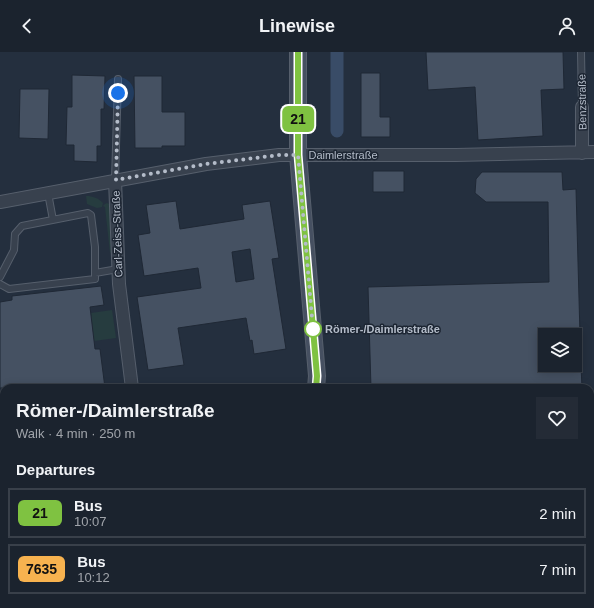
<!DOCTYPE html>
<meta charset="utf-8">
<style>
:root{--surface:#1b232e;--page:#242b36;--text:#f1f3f6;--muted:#a0a4aa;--line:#39404a}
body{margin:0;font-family:Helvetica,sans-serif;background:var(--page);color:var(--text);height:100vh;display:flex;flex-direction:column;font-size:15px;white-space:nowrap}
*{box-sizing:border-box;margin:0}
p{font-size:13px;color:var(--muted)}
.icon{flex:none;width:22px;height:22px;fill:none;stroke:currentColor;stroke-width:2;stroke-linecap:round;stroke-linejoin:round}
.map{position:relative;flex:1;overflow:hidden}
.drawer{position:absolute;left:0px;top:332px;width:594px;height:224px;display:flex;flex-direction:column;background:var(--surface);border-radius:12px 12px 0 0;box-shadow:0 2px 10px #0003,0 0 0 1px var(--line)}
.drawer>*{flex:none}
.badge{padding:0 8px;border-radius:6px;font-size:14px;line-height:26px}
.buttons{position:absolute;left:538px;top:276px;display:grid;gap:8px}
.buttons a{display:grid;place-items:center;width:44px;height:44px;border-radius:0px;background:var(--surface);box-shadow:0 2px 10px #0003,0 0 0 1px var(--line);font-size:20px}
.you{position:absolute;width:20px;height:20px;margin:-10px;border:3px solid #fff;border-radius:50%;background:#1a73e8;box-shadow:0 0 0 6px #1a73e833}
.map>.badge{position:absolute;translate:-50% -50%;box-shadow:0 0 0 2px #fff}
h2{padding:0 16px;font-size:15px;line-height:36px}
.round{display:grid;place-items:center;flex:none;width:42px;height:42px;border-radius:0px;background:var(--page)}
.overview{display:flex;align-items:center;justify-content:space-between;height:68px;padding:0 16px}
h1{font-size:19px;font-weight:800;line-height:30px}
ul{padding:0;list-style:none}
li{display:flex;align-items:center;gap:12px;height:50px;margin:0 8px 6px;padding:0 8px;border:2px solid var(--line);border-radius:0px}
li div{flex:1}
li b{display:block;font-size:15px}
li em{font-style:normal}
li .badge{min-width:44px;font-weight:700;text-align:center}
header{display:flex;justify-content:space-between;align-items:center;height:52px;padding:0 16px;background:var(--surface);font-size:18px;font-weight:800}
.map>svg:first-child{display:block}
.green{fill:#263c3f}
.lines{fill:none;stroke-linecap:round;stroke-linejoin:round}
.canal{stroke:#394c67;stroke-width:13}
.building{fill:#455162;stroke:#1f2835;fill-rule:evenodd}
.lane-casing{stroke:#565f6c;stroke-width:8}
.street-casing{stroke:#565f6c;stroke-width:14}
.secondary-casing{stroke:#565f6c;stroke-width:18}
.lane{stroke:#38414e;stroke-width:6}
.street{stroke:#38414e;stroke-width:12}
.secondary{stroke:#465061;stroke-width:16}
.line-casing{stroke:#fff;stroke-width:9}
.line{stroke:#7fc241;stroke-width:6}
.walk{stroke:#b4bcc9;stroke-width:4;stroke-dasharray:0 7.2}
.stop-dot{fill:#fff;stroke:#7fc241;stroke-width:2}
.labels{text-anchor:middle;stroke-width:3;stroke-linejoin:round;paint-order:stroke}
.street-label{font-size:11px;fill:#b4bcc9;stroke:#1d2633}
.stop-label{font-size:11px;font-weight:bold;fill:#b4bcc9;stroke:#1d2633;text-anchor:start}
</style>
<header><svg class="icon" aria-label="back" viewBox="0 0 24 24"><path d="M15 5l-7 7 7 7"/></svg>Linewise<svg class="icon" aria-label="person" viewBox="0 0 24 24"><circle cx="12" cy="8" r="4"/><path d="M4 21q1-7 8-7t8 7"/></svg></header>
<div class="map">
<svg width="594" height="556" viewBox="0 0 594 556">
<rect width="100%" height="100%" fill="#242f3e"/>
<path class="green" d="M86,144C93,144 98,146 103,151L102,155L97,156L87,152Z
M107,151L109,152L110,159L111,200L110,201L105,155L103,154L105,152Z
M112,258L116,286L94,289L91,261Z
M388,552H404L405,555L454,552H565L514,556H389Z"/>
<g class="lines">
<path class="canal" d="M337,0V79
M395,552L396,556"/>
</g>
<path class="building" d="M426,0H563L564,37L541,38L543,84L478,88L475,35L428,38Z
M361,21H380V65H390V85H361Z
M72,23L105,24L104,57H101V94H97V110L74,109V93H66L67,55H72Z
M134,24H162V60H185V94H162V96H135Z
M20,37H49L48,87L19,86Z
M373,119H404V140H373Z
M482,120H562L563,138L576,137L580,283H545V313H581L582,336H371L368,235L549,230L548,150H486L475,141L476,127Z
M176,149L180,177L244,167L242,153L270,149L279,206L272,207L286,297L254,302L252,288L250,289L246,266L178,276L184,313L148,318L137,245L201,236L198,216L144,224L138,183L150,181L146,153ZM250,197L254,227L236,230L232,200Z
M101,234L104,253L90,255L95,297H100L105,336H0V250L12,248V244Z"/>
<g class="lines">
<defs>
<path id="lane" d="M581,0L582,55
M115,128L118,27
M48,141L53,168
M95,221L118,217
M0,225L14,198L15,182L22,174L88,161L91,163L95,195V227L9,237L0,232"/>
<path id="street" d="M582,55V101
M115,128L119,232L132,336
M0,150L206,112L279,103H456L594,100
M330,552L332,556"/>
<path id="secondary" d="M298,0V103L313,277L317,324L316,336
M230,556L233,552"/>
</defs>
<use href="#lane" class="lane-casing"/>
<use href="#street" class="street-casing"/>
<use href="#secondary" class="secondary-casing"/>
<use href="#lane" class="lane"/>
<use href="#street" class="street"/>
<use href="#secondary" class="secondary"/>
</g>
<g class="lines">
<defs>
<path id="line" d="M298,0V103L313,277L317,324L316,336"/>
</defs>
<use href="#line" class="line-casing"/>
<use href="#line" class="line"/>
<path class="walk" d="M118,41L116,128L206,112L279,103H298L313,277"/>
</g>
<circle class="stop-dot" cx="313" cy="277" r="8"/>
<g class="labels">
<g class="street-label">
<text transform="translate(582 50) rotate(-91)" y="4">Benzstraße</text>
<text x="343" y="107">Daimlerstraße</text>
<text transform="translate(117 182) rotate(-92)" y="4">Carl-Zeiss-Straße</text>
</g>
<g class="stop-label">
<text x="325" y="281">Römer-/Daimlerstraße</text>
</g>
</g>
</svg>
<div class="buttons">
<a><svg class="icon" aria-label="layers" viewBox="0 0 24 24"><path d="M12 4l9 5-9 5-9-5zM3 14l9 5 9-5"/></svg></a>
</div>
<div class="you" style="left:118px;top:41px"></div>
<b class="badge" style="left:298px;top:67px;background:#7fc241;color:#111">21</b>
<section class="drawer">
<div class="overview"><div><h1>Römer-/Daimlerstraße</h1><p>Walk · 4 min · 250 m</p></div><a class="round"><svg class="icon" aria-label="heart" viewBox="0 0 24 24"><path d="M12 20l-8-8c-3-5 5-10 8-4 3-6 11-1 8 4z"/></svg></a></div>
<h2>Departures</h2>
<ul>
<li><span class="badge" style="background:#7fc241;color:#111">21</span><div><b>Bus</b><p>10:07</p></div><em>2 min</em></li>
<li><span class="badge" style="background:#f7b24f;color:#111">7635</span><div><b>Bus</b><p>10:12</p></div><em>7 min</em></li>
</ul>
</section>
</div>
